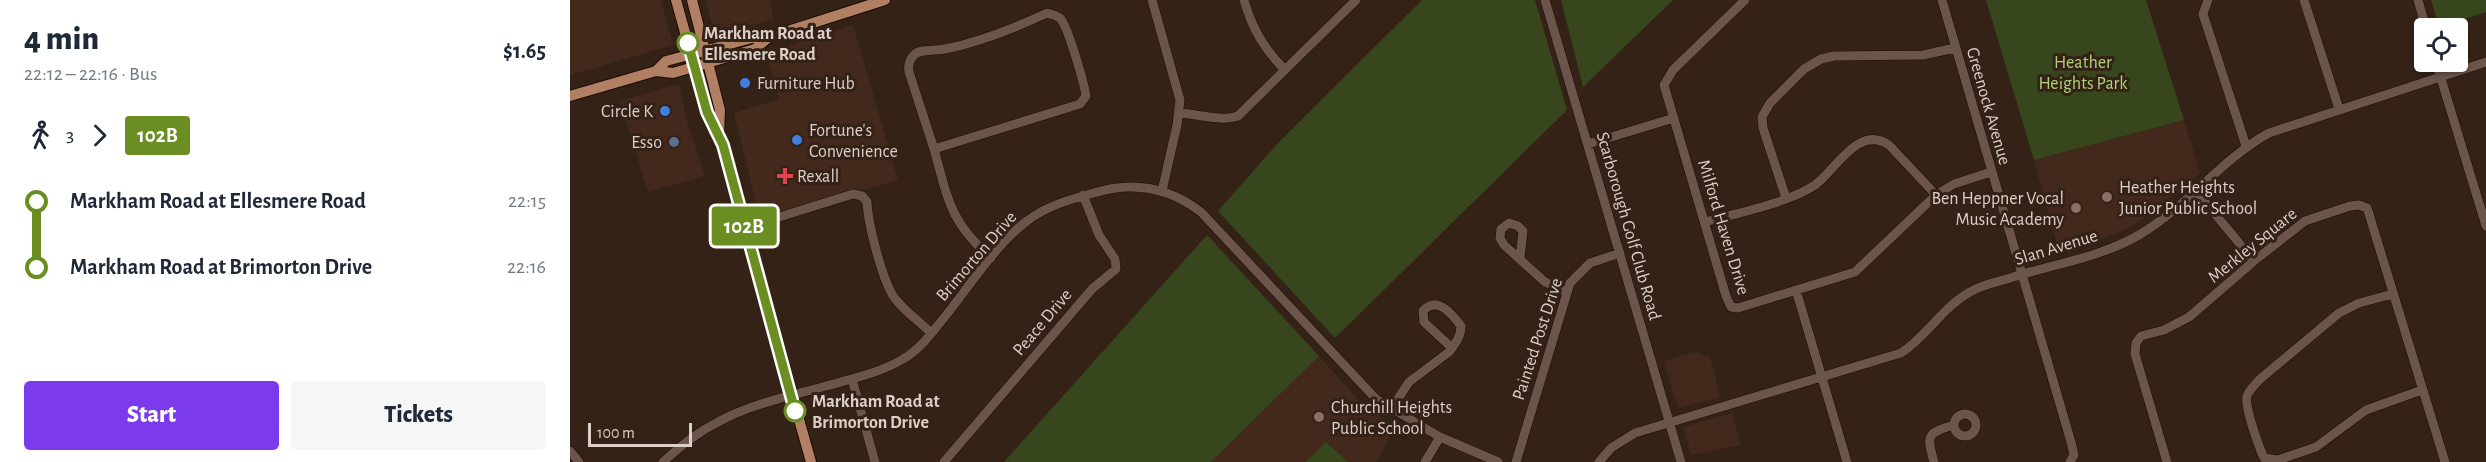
<!DOCTYPE html>
<meta charset="utf-8">
<style>
:root{--surface:#fff;--page:#f6f6f7;--text:#1f2937;--muted:#747a83;--accent:#7c3aed}
body{margin:0;font-family:"Alegreya Sans",sans-serif;background:var(--page);color:var(--text);height:100vh;display:flex;flex-direction:column;font-size:22px;white-space:nowrap}
*{box-sizing:border-box;margin:0}
p{font-size:20px;color:var(--muted)}
.icon{flex:none;width:33px;height:33px;fill:none;stroke:currentColor;stroke-width:2;stroke-linecap:round;stroke-linejoin:round}
.map{position:relative;flex:1;overflow:hidden}
.sheet{display:flex;flex-direction:column;background:var(--surface);width:570px}
.sheet>*{flex:none}
.badge{padding:0 12px;border-radius:4px;font-size:21px;line-height:39px}
.tools{position:absolute;left:1844px;top:18px;display:grid;gap:12px}
.tools a{display:grid;place-items:center;width:54px;height:54px;border-radius:6px;background:var(--surface);box-shadow:0 2px 4px #0004;font-size:30px}
.scale{position:absolute;left:18px;bottom:15px;width:104px;box-sizing:border-box;padding-left:6px;border:3px solid #dccfc8;border-top:0;font-size:16px;line-height:21px;white-space:nowrap;color:#dccfc8;-webkit-text-stroke:4px #352217;paint-order:stroke}
.map>.badge{position:absolute;translate:-50% -50%;box-shadow:0 0 0 3px #fff}
.legs{display:flex;align-items:center;gap:9px;height:66px;padding:0 24px;font-size:20px}
.legs p{margin-inline-start:auto}
.summary{display:flex;align-items:center;justify-content:space-between;height:102px;padding:0 24px}
h1{font-size:33px;font-weight:800;line-height:45px}
.primary-button{display:flex;gap:12px;margin-top:auto;padding:12px 24px}
.primary-button a{flex:1;height:69px;border-radius:6px;background:var(--accent);color:#fff;font-size:24px;font-weight:800;line-height:69px;text-align:center}
.primary-button a+a{background:var(--page);color:var(--text)}
ul{padding:0 24px;list-style:none}
li{display:flex;align-items:center;gap:21px;height:66px;font-size:22px}
li i{display:grid;place-items:center;width:9px;height:100%;margin:0 8px;background:currentColor}
li i::after{content:'';width:15px;height:15px;margin:-8px;border:4px solid;border-radius:50%;background:var(--surface)}
li p{margin-inline-start:auto}
li:first-child i{background:linear-gradient(#0000 50%,currentColor 0)}
li:last-child i{background:linear-gradient(currentColor 50%,#0000 0)}
main{display:flex;flex:1;min-height:0}
.map>svg:first-child{display:block}
.built{fill:#42291c}
.green{fill:#37461d}
.lines{fill:none;stroke-linecap:round;stroke-linejoin:round}
.minor-casing{stroke:#1c0b03;stroke-width:10}
.major-casing{stroke:#1c0b03;stroke-width:12}
.minor{stroke:#6b5449;stroke-width:9}
.major{stroke:#b18064;stroke-width:10}
.line-1-casing{stroke:#fff;stroke-width:14}
.line-1{stroke:#6b8e23;stroke-width:9}
.stop-1-dot{fill:#fff;stroke:#6b8e23;stroke-width:3}
.shop-dot{fill:#3f7fe0;stroke:#352217;stroke-width:2}
.service-dot{fill:#5c6f8a;stroke:#352217;stroke-width:2}
.health-dot{fill:#e0444e;stroke:#352217;stroke-width:2}
.education-dot{fill:#8d6e63;stroke:#352217;stroke-width:2}
.labels{text-anchor:middle;stroke-width:6;stroke-linejoin:round;paint-order:stroke}
.stop-label{font-size:18px;font-weight:bold;fill:#dccfc8;stroke:#352217;text-anchor:start}
.park-label{font-size:18px;fill:#afd376;stroke:#352217}
.poi-label{font-size:18px;fill:#dccfc8;stroke:#352217;text-anchor:start}
.street-label{font-size:18px;fill:#dccfc8;stroke:#352217}
</style>
<main>
<section class="sheet">
<div class="summary"><div><h1>4 min</h1><p>22:12 – 22:16 · Bus</p></div><b>$1.65</b></div>
<div class="legs"><svg class="icon" aria-label="walk" viewBox="0 0 24 24"><circle cx="13" cy="4" r="2"/><path d="M13 8l-2 6 4 7M11 14l-3 7M7 12l3-4h3l4 4"/></svg>3<svg class="icon" aria-label="forward" viewBox="0 0 24 24"><path d="M9 5l7 7-7 7"/></svg><b class="badge" style="background:#6b8e23;color:#fff">102B</b></div>
<ul>
<li><i style="color:#6b8e23"></i><b>Markham Road at Ellesmere Road</b><p>22:15</p></li>
<li><i style="color:#6b8e23"></i><b>Markham Road at Brimorton Drive</b><p>22:16</p></li>
</ul>
<div class="primary-button"><a>Start</a><a>Tickets</a></div>
</section>
<div class="map">
<svg width="1916" height="462" viewBox="0 0 1916 462">
<rect width="100%" height="100%" fill="#352217"/>
<path class="built" d="M0,0H91L103,45L0,75Z
M135,0H199L204,19L145,35Z
M283,25L328,180L190,220L164,113L209,99L196,53Z
M109,84L116,118L135,176L78,192L50,101Z
M1614,120L1630,173L1569,222L1546,234L1489,252L1464,160Z
M1124,352L1140,357L1150,397L1108,408L1094,361Z
M749,356L794,406L826,427L806,462H641Z
M1162,413L1171,445L1121,455L1114,427Z"/>
<path class="green" d="M852,0H965L997,110L765,338L648,211L707,144Z
M991,0H1103L1013,87Z
M1416,0H1576L1614,120L1464,160Z
M1861,0H1916V12L1869,27Z
M637,235L749,356L641,462H434Z
M756,442L778,462H735Z"/>
<g class="lines">
<defs>
<path id="minor" d="M582,0L610,100L607,125L592,191
M674,0C682,28 694,49 715,70
M975,0L1111,462
M1175,0L1103,70L1094,85L1156,296L1161,307L1168,308L1285,272L1366,195L1384,184L1421,172
M1372,0L1501,442L1504,455L1500,462
M1638,0L1633,14L1676,146
M1734,0L1769,109
M1848,0L1856,28
M1866,62L1916,226
M609,113C628,114 652,122 668,116L786,0
M1018,144L1104,118
M364,149L339,72C338,66 339,60 344,55C351,48 366,51 375,49C410,42 445,28 477,13C481,14 486,15 490,18C498,26 514,83 516,96L510,104L364,149C378,200 380,222 421,258
M1626,191L1684,261
M1216,198L1193,128L1192,117L1200,103L1234,69L1251,59L1264,56L1353,55L1385,48
M1135,222C1167,213 1218,203 1245,185C1266,170 1288,124 1319,145L1366,195
M174,228L283,194L292,196L297,202C298,223 313,286 327,301C337,313 350,322 361,333
M950,258L953,231L948,226L939,223L931,229L930,238L934,245L975,282L996,292
M1226,290L1277,462
M1823,294L1789,303L1769,313L1689,380C1685,385 1679,390 1677,396C1674,406 1689,447 1694,458L1708,460L1746,447L1796,410L1852,390
M282,379L305,462
M822,408L839,382L879,352C885,344 891,337 891,326C882,314 867,295 853,311L854,322L882,348
M1384 425a11 11 0 1 1 22 0a11 11 0 1 1-22 0Z
M0,451L9,462
M93,462C109,447 128,432 148,422C181,404 220,396 256,386C281,379 310,373 333,359C351,349 364,330 377,314C400,285 428,242 457,221C476,206 501,199 524,193C562,181 598,187 631,212L806,399L870,437L928,462
M374,462L522,289L546,269L545,259L529,235L513,195
M855,462L870,437
M946,462L1000,283L1020,263L1050,253
M1029,462L1041,448L1065,433L1331,353C1357,336 1373,307 1400,292C1413,284 1429,282 1443,277C1485,264 1531,257 1569,235C1617,207 1650,160 1699,133L1916,62
M1364,462C1356,435 1357,433 1384,425
M1597,462L1565,354L1566,343L1571,336L1594,330L1619,317L1684,261L1735,221L1780,206L1789,205L1797,208L1799,214L1875,462"/>
<path id="major" d="M106,0L137,112L152,145L241,462
M122,0L150,110L149,134
M86,71L96,61L182,38L199,37L315,0
M0,96L86,71L103,73L185,49L199,37"/>
</defs>
<use href="#minor" class="minor-casing"/>
<use href="#major" class="major-casing"/>
<use href="#minor" class="minor"/>
<use href="#major" class="major"/>
</g>
<g class="lines">
<defs>
<path id="line-1" d="M118,43L137,112L153,145L225,411"/>
</defs>
<use href="#line-1" class="line-1-casing"/>
<use href="#line-1" class="line-1"/>
</g>
<g class="stop-1-dot">
<circle cx="118" cy="43" r="10"/>
<circle cx="225" cy="411" r="10"/>
</g>
<g class="shop-dot">
<circle cx="175" cy="83" r="6"/>
<circle cx="95" cy="111" r="6"/>
<circle cx="227" cy="140" r="6"/>
</g>
<circle class="service-dot" cx="104" cy="142" r="6"/>
<path class="health-dot" d="M212 167h6v6h6v6h-6v6h-6v-6h-6v-6h6z"/>
<g class="education-dot">
<circle cx="1537" cy="197" r="6"/>
<circle cx="1506" cy="208" r="6"/>
<circle cx="749" cy="417" r="6"/>
</g>
<g class="labels">
<g class="stop-label">
<text x="134" y="39">Markham Road at<tspan x="134" dy="21">Ellesmere Road</tspan></text>
<text x="242" y="407">Markham Road at<tspan x="242" dy="21">Brimorton Drive</tspan></text>
</g>
<g class="park-label">
<text x="1513" y="68">Heather<tspan x="1513" dy="21">Heights Park</tspan></text>
</g>
<g class="poi-label">
<text x="187" y="89">Furniture Hub</text>
<text x="83" y="117" text-anchor="end">Circle K</text>
<text x="239" y="136">Fortune's<tspan x="239" dy="21">Convenience</tspan></text>
<text x="92" y="148" text-anchor="end">Esso</text>
<text x="227" y="182">Rexall</text>
<text x="1549" y="193">Heather Heights<tspan x="1549" dy="21">Junior Public School</tspan></text>
<text x="1494" y="204" text-anchor="end">Ben Heppner Vocal<tspan x="1494" dy="21">Music Academy</tspan></text>
<text x="761" y="413">Churchill Heights<tspan x="761" dy="21">Public School</tspan></text>
</g>
<g class="street-label">
<text transform="translate(1419 106) rotate(74)" y="6">Greenock Avenue</text>
<text transform="translate(1059 226) rotate(74)" y="6">Scarborough Golf Club Road</text>
<text transform="translate(1154 227) rotate(73)" y="6">Milford Haven Drive</text>
<text transform="translate(1682 245) rotate(-39)" y="6">Merkley Square</text>
<text transform="translate(1486 247) rotate(-17)" y="6">Slan Avenue</text>
<text transform="translate(406 256) rotate(-49)" y="6">Brimorton Drive</text>
<text transform="translate(472 322) rotate(-50)" y="6">Peace Drive</text>
<text transform="translate(967 339) rotate(-72)" y="6">Painted Post Drive</text>
</g>
</g>
</svg>
<div class="tools">
<a><svg class="icon" aria-label="locate" viewBox="0 0 24 24"><circle cx="12" cy="12" r="6"/><path d="M12 2v4M12 18v4M2 12h4M18 12h4"/></svg></a>
</div>
<div class="scale">100 m</div>
<b class="badge" style="left:174px;top:226px;background:#6b8e23;color:#fff">102B</b>
</div>
</main>
